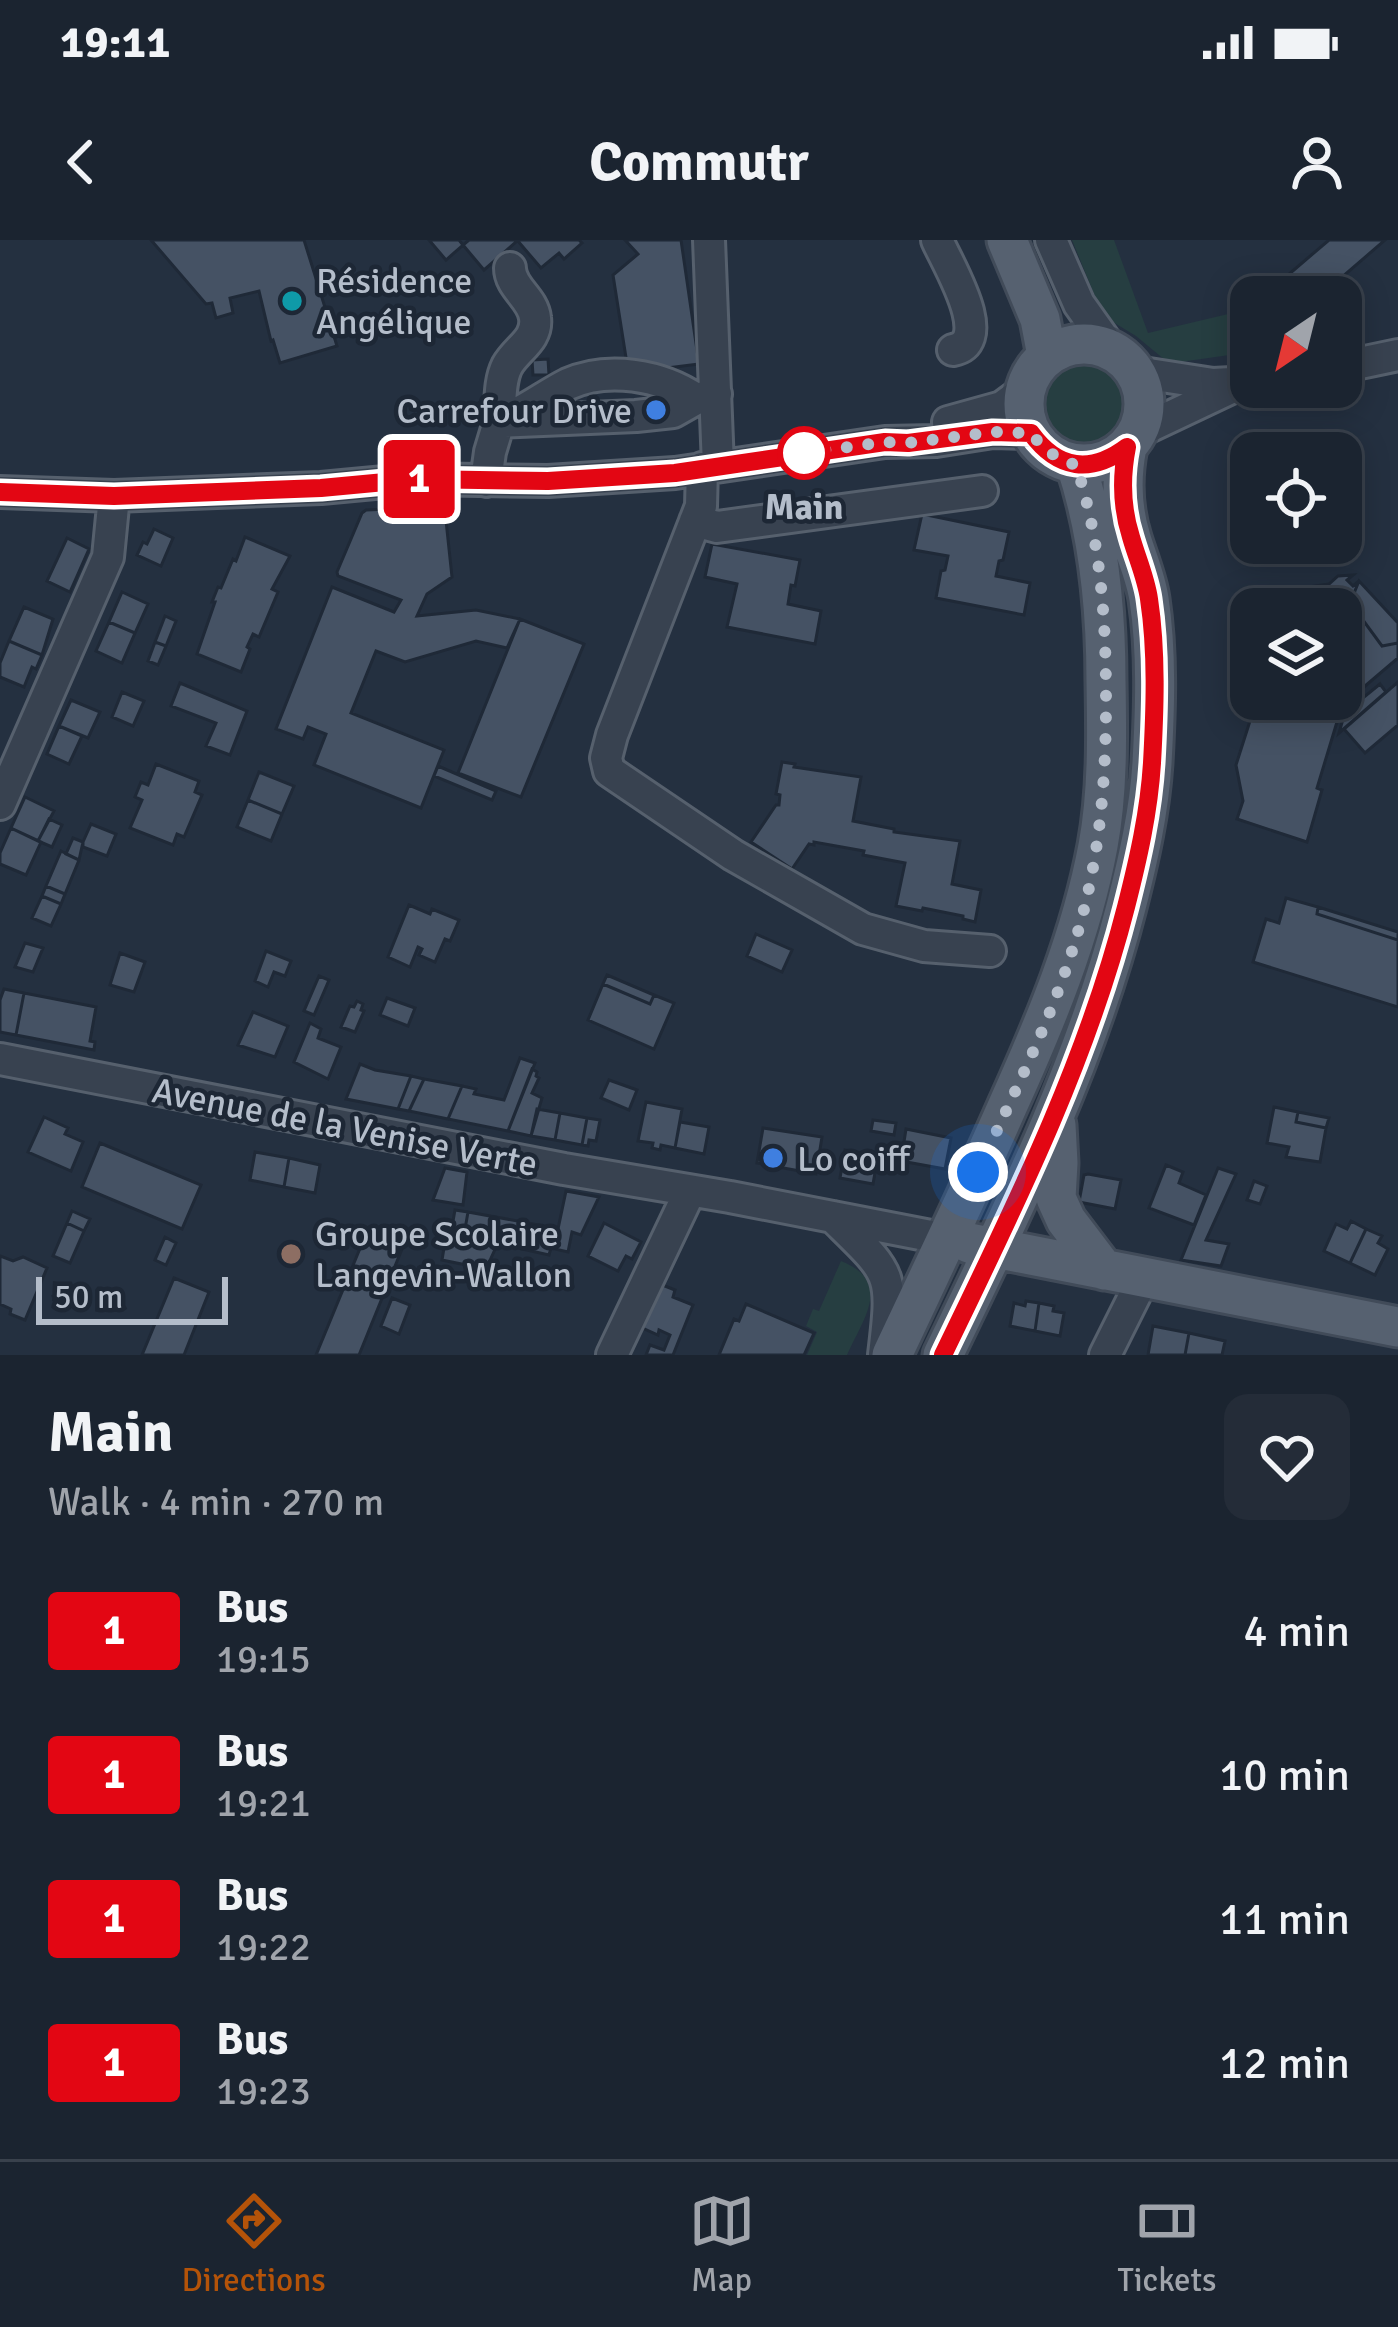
<!DOCTYPE html>
<meta charset="utf-8">
<style>
:root{--surface:#1b2430;--page:#242c38;--text:#f1f3f6;--muted:#a0a4ab;--line:#39414c;--accent:#b45309}
body{margin:0;font-family:Signika,sans-serif;background:var(--page);color:var(--text);height:100vh;display:flex;flex-direction:column;font-size:45px;white-space:nowrap}
*{box-sizing:border-box;margin:0}
p{font-size:39px;color:var(--muted)}
.icon{flex:none;width:66px;height:66px;fill:none;stroke:currentColor;stroke-width:2;stroke-linecap:round;stroke-linejoin:round}
.map{position:relative;height:1115px;overflow:hidden}
.side{display:flex;flex-direction:column;background:var(--surface);flex:1}
.side>*{flex:none}
.badge{padding:0 24px;border-radius:9px;font-size:42px;line-height:78px}
.needle{width:78px;rotate:215deg}
.controls{position:absolute;left:1230px;top:36px;display:grid;gap:24px}
.controls a{display:grid;place-items:center;width:132px;height:132px;border-radius:24px;background:var(--surface);box-shadow:0 6px 30px #0003,0 0 0 3px var(--line);font-size:60px}
.scale{position:absolute;left:36px;bottom:30px;width:192px;box-sizing:border-box;padding-left:12px;border:6px solid #b4bdca;border-top:0;font-size:33px;line-height:42px;white-space:nowrap;color:#b4bdca;-webkit-text-stroke:9px #1d2735;paint-order:stroke}
.you{position:absolute;width:60px;height:60px;margin:-30px;border:9px solid #fff;border-radius:50%;background:#1a73e8;box-shadow:0 0 0 18px #1a73e833}
.map>.badge{position:absolute;translate:-50% -50%;box-shadow:0 0 0 6px #fff}
.round{display:grid;place-items:center;flex:none;width:126px;height:126px;border-radius:24px;background:var(--page)}
.overview{display:flex;align-items:center;justify-content:space-between;height:204px;padding:0 48px}
h1{font-size:57px;font-weight:700;line-height:90px}
ul{padding:0;list-style:none}
li{display:flex;align-items:center;gap:36px;height:144px;padding:0 48px}
li div{flex:1}
li b{display:block;font-size:45px}
li em{font-style:normal}
li .badge{min-width:132px;font-weight:700;text-align:center}
.status{display:flex;justify-content:space-between;align-items:center;height:84px;padding:0 60px;background:var(--surface);direction:ltr}
.status svg{height:33px;fill:currentColor}
header{display:flex;justify-content:space-between;align-items:center;height:156px;padding:0 48px;background:var(--surface);font-size:54px;font-weight:700}
.tabs{display:flex;justify-content:space-around;align-items:center;height:168px;border-top:3px solid var(--line);background:var(--surface);font-size:33px;color:var(--muted)}
.tabs a{display:grid;justify-items:center;gap:6px}
.tabs .current{color:var(--accent)}
.map>svg:first-child{display:block}
.grass{fill:#263e41}
.building{fill:#455264;stroke:#1f2937;stroke-width:3}
.lines{fill:none;stroke-linecap:round;stroke-linejoin:round}
.minor-casing{stroke:#56606d;stroke-width:36}
.major-casing{stroke:#414b59;stroke-width:45}
.minor{stroke:#384250;stroke-width:30}
.major{stroke:#566170;stroke-width:39}
.line-casing{stroke:#fff;stroke-width:27}
.line{stroke:#e30613;stroke-width:18}
.walk{stroke:#b4bdca;stroke-width:12;stroke-dasharray:0 21.6}
.culture-dot{fill:#0f9aa8;stroke:#1d2735;stroke-width:4.5}
.shop-dot{fill:#3f7fe0;stroke:#1d2735;stroke-width:4.5}
.stop-dot{fill:#fff;stroke:#e30613;stroke-width:6}
.education-dot{fill:#8d6e63;stroke:#1d2735;stroke-width:4.5}
.labels{text-anchor:middle;stroke-width:9;stroke-linejoin:round;paint-order:stroke}
.poi-label{font-size:36px;fill:#b4bdca;stroke:#1d2735;text-anchor:start}
.stop-label{font-size:36px;font-weight:bold;fill:#b4bdca;stroke:#1d2735}
.street-label{font-size:36px;fill:#b4bdca;stroke:#1d2735}
</style>
<div class="status"><b>19:11</b><svg viewBox="0 0 49 12"><path d="M0 12V9h3v3zM5 12V6h3v6zM10 12V3h3v9zM15 12V0h3v12zM26 1h20v11H26zM47 4h2v5h-2z"/></svg></div>
<header><svg class="icon" aria-label="back" viewBox="0 0 24 24"><path d="M15 5l-7 7 7 7"/></svg>Commutr<svg class="icon" aria-label="person" viewBox="0 0 24 24"><circle cx="12" cy="8" r="4"/><path d="M4 21q1-7 8-7t8 7"/></svg></header>
<div class="map">
<svg width="1398" height="1115" viewBox="0 0 1398 1115">
<rect width="100%" height="100%" fill="#243040"/>
<path class="grass" d="M1072,0H1114L1148,93L1245,70L1251,97V112L1180,122L1165,120L1136,96L1103,76Z
M1043 164a42 42 0 1 1 84 0a42 42 0 1 1-84 0Z
M841,1021C893,1042 864,1077 847,1115H807L817,1092L806,1086L813,1069L819,1071Z"/>
<path class="building" d="M151,0H304L337,106L280,123L273,100L271,101L259,51L230,58L233,73L216,78L212,63L206,64Z
M429,0H459L463,5L446,20Z
M469,0H517V1L484,30L463,5Z
M579,0L582,3L564,19L559,13L541,28L517,0Z
M625,0H681L699,124L659,129L627,124L613,35L638,14Z
M1329,0H1385L1319,57H1307L1288,35Z
M548,119L549,135H533L532,120Z
M440,267L445,271L452,337L427,354L417,376L476,370L520,379L507,408L476,401L405,422L376,411L351,473L444,510L421,568L314,525L326,494L308,487L303,499L276,489L332,347L394,372L401,360L338,336L337,332L362,273L366,270Z
M922,274L1009,292L1003,320L999,321L996,336L1030,343L1024,375L936,358L941,331L945,330L948,316L914,310Z
M154,289L173,298L161,326L137,315L143,302L147,304Z
M245,297L290,316L272,349L278,352L259,397L253,394L247,407L250,409L241,432L197,414L215,362H212L218,347L221,348L233,319L236,321Z
M67,298L89,309L70,352L47,341Z
M712,304L800,320L795,346L791,345L788,364L821,371L815,404L727,387L737,344L705,337Z
M1353,335L1347,340L1353,346L1359,341L1348,368L1363,380L1382,406L1398,403V418L1358,452L1363,458L1380,444L1386,452L1339,493L1345,472H1340L1317,548L1322,550L1307,602L1237,579L1243,561L1236,525L1257,459H1341V369H1251V448L1239,445L1232,395L1242,392L1238,358L1258,355L1257,349L1267,347L1268,353L1329,344L1338,336Z
M1359,341L1398,383V403L1382,406L1363,380L1348,368Z
M122,352L148,364L135,393L109,382Z
M24,367L53,379L42,415L9,401Z
M165,376L176,381L166,406L155,402Z
M520,379L584,404L521,557L458,533Z
M109,382L135,393L122,423L96,411Z
M9,401L42,415L36,429L32,427L24,447L0,437V423Z
M155,402L166,406L158,425L148,421Z
M1398,442V485L1365,513L1344,489Z
M180,443L247,471L230,515L206,506L216,483L171,466Z
M122,452L144,461L133,486L112,477Z
M71,460L100,472L88,498L59,486Z
M59,486L82,496L69,524L47,514Z
M782,522L795,524L794,527L861,537L853,581L894,589V592L960,601L952,644L981,650L975,682L963,679V676L923,668L922,671L896,666L905,623L863,615L864,611L814,602V605L809,604L792,629L751,602L776,565H779L780,555L776,554Z
M156,524L199,541L195,552L202,555L184,597L177,594L173,605L130,588L142,560L135,557L141,542L148,545Z
M438,526L496,551L492,560L434,536Z
M259,532L294,546L282,574L248,560Z
M25,557L54,571L38,601L11,588Z
M248,560L282,574L271,601L237,587Z
M49,579L62,585L52,607L38,601Z
M91,584L116,594L107,616L83,607V602Z
M11,588L41,602L26,635L0,624V613Z
M73,598L83,602L79,620L66,614Z
M61,611L79,620L65,654L46,646Z
M46,646L65,654L61,664L42,656Z
M42,656L61,664L51,686L32,678Z
M1286,658L1318,667L1317,674L1398,700V767L1253,722L1266,679L1279,683Z
M409,665L430,674L432,669L459,680L450,701L445,699L435,722L419,715L422,709L418,707L410,727L388,717Z
M1318,667L1398,692V700L1317,674Z
M756,694L792,710L782,732L747,716Z
M25,703L43,708L33,732L15,727Z
M266,711L291,721L285,736L274,732L268,747L255,741Z
M120,713L145,722L134,752L110,745Z
M607,735L654,755L650,764L603,744Z
M319,736L329,740L314,775L304,771Z
M603,744L650,764L654,755L674,763L654,809L588,780Z
M4,749L24,753L16,795L0,792V760Z
M24,753L96,767L90,801L95,802L94,810L16,795Z
M387,758L415,768L408,786L380,775Z
M357,761L363,764L361,770L364,771L355,792L341,787L350,766L354,767Z
M253,772L288,786L275,817L238,805Z
M310,783L321,789L318,798L341,807L328,839L294,822Z
M520,818L535,823L508,891L448,879L462,846L476,849L474,854L504,860Z
M360,824L375,830L411,836L398,869L346,859Z
M532,829L537,832L536,836L539,838L532,853L542,858L531,896L508,891Z
M411,836L424,839L409,871L398,869Z
M424,839L462,846L448,879L409,871Z
M609,840L637,850L629,870L601,858Z
M646,862L682,869L675,908L661,905L660,910L652,908L653,903L638,901Z
M1274,867L1298,872L1296,882L1326,888L1320,922L1286,917L1289,907L1267,903Z
M537,869L560,873L555,900L531,896Z
M1298,872L1329,878L1326,888L1296,882Z
M560,873L587,878L582,905L555,900Z
M44,877L68,888L65,894L83,902L71,931L28,912Z
M587,878L600,880L596,901L589,900L588,906L582,905Z
M873,880L896,883L894,895L871,891Z
M680,882L709,887L704,914L675,908Z
M763,888L822,897L816,934L757,923Z
M906,889L951,898L945,929L901,921Z
M100,903L201,945L182,989L82,947Z
M845,910L869,914L867,926L876,927L873,944L840,938Z
M255,912L289,918L284,947L250,940Z
M289,918L320,925L315,953L284,947Z
M1166,925L1183,932L1179,943L1206,955L1194,985L1149,968Z
M445,928L467,932L463,965L433,960Z
M1218,928L1236,934L1206,1000L1229,1004L1221,1026L1181,1020Z
M1088,934L1121,940L1115,969L1079,962L1084,935Z
M1254,941L1267,946L1260,964L1247,960Z
M566,951L599,957L581,995L572,992L568,1012L551,1008L549,1015L518,1008L523,982L558,989Z
M455,970L468,972L464,995L451,992Z
M72,971L90,979L84,991L67,983Z
M468,972L523,982L518,1008L446,996L447,992L464,995Z
M1351,981L1366,989L1350,1023L1324,1011L1336,984L1347,989Z
M67,983L84,991L70,1023L53,1016Z
M604,983L641,1002L632,1019L626,1016L618,1031L588,1016Z
M368,989L404,1004L359,1115H316Z
M1366,989L1382,996L1378,1003L1388,1009L1375,1035L1350,1023Z
M446,996L497,1005L486,1029L442,1020Z
M165,997L176,1003L166,1025L155,1020Z
M0,1016L13,1021L23,1017L47,1028L25,1080L10,1074L11,1069L0,1064Z
M174,1038L209,1052L184,1115H142Z
M660,1044L675,1050L673,1057L693,1065L673,1115H646L650,1105L664,1110L670,1095L659,1090L658,1095L638,1086Z
M392,1058L410,1065L399,1094L381,1086Z
M1026,1061L1039,1063L1035,1091L1010,1086L1014,1063L1025,1066Z
M1039,1063L1054,1066L1053,1071L1064,1073L1060,1096L1035,1091Z
M746,1064L814,1093L804,1115H719L734,1079L739,1081Z
M1153,1086L1189,1093L1185,1115H1148Z
M1189,1093L1225,1101L1222,1115H1185Z"/>
<g class="lines">
<defs>
<path id="minor" d="M709,0L718,226
M937,0C947,23 996,102 953,110
M1051,0L1079,64L1111,109
M1341,127L1398,115
M1136,132L1213,144L1251,142
M510,177C530,168 548,154 568,144C608,126 661,135 696,159
M499,182C501,163 499,142 507,126C516,109 538,100 535,78C533,58 510,48 510,28
M948,182L1002,167L1025,150
M1138,192L1233,147
M702,228L701,266L612,495L606,518L609,531L733,615L863,689L924,706L990,711
M486,241L490,212L499,182L636,176L673,172L696,159L716,154
M0,252L114,256L321,248L417,239L548,241L675,233L885,202L936,201L993,192L1031,193
M695,281L717,287L982,251
M0,564L108,317L114,256
M0,819L564,929L730,957L946,999
M833,977C892,1035 894,1031 884,1115
M612,1115L690,951
M1105,1115L1144,1037"/>
<path id="major" d="M1007,0L1040,79L1047,116
M1024 164a60 60 0 1 1 120 0a60 60 0 1 1-120 0Z
M1056,885L1058,923L1056,958L1066,980L1104,1030
M969,1003L1398,1087
M892,1115C931,1032 971,949 1008,865C1046,781 1081,697 1098,606C1108,552 1107,496 1106,441C1106,368 1099,295 1076,225
M943,1115C1013,970 1086,824 1126,667C1138,620 1149,572 1152,523C1155,469 1157,412 1149,359C1146,338 1137,318 1131,298C1122,269 1121,237 1127,207"/>
</defs>
<use href="#minor" class="minor-casing"/>
<use href="#major" class="major-casing"/>
<use href="#minor" class="minor"/>
<use href="#major" class="major"/>
</g>
<g class="lines">
<defs>
<path id="line" d="M0,252L114,256L321,248L417,239L548,241L675,233L885,202L908,203L993,192L1031,193C1058,230 1091,234 1127,207C1121,237 1122,269 1131,297C1137,318 1146,338 1149,359C1157,412 1155,469 1152,523C1149,572 1138,620 1126,667C1086,824 1013,970 943,1115"/>
</defs>
<use href="#line" class="line-casing"/>
<use href="#line" class="line"/>
<path class="walk" d="M804,213L885,202L908,203L993,192L1031,193C1044,210 1055,218 1076,225C1101,301 1106,380 1106,460C1106,540 1100,618 1077,695C1053,777 1013,854 978,932"/>
</g>
<circle class="culture-dot" cx="292" cy="61" r="12"/>
<g class="shop-dot">
<circle cx="656" cy="170" r="12"/>
<circle cx="773" cy="918" r="12"/>
</g>
<circle class="stop-dot" cx="804" cy="213" r="24"/>
<circle class="education-dot" cx="291" cy="1014" r="12"/>
<g class="labels">
<g class="poi-label">
<text x="316" y="53">Résidence<tspan x="316" dy="41">Angélique</tspan></text>
<text x="632" y="183" text-anchor="end">Carrefour Drive</text>
<text x="797" y="931">Lo coiff</text>
<text x="315" y="1006">Groupe Scolaire<tspan x="315" dy="41">Langevin-Wallon</tspan></text>
</g>
<g class="stop-label">
<text x="804" y="279">Main</text>
</g>
<g class="street-label">
<text transform="translate(345 886) rotate(11)" y="13">Avenue de la Venise Verte</text>
</g>
</g>
</svg>
<div class="controls">
<a><svg class="needle" viewBox="-14 -14 28 28"><path d="M0-13l5 13h-10z" fill="#e53935"/><path d="M0 13l5-13h-10z" fill="#a0a4ab"/></svg></a>
<a><svg class="icon" aria-label="locate" viewBox="0 0 24 24"><circle cx="12" cy="12" r="6"/><path d="M12 2v4M12 18v4M2 12h4M18 12h4"/></svg></a>
<a><svg class="icon" aria-label="layers" viewBox="0 0 24 24"><path d="M12 4l9 5-9 5-9-5zM3 14l9 5 9-5"/></svg></a>
</div>
<div class="scale">50 m</div>
<div class="you" style="left:978px;top:932px"></div>
<b class="badge" style="left:419px;top:239px;background:#e30613;color:#fff">1</b>
</div>
<section class="side">
<div class="overview"><div><h1>Main</h1><p>Walk · 4 min · 270 m</p></div><a class="round"><svg class="icon" aria-label="heart" viewBox="0 0 24 24"><path d="M12 20l-8-8c-3-5 5-10 8-4 3-6 11-1 8 4z"/></svg></a></div>
<ul>
<li><span class="badge" style="background:#e30613;color:#fff">1</span><div><b>Bus</b><p>19:15</p></div><em>4 min</em></li>
<li><span class="badge" style="background:#e30613;color:#fff">1</span><div><b>Bus</b><p>19:21</p></div><em>10 min</em></li>
<li><span class="badge" style="background:#e30613;color:#fff">1</span><div><b>Bus</b><p>19:22</p></div><em>11 min</em></li>
<li><span class="badge" style="background:#e30613;color:#fff">1</span><div><b>Bus</b><p>19:23</p></div><em>12 min</em></li>
</ul>
</section>
<nav class="tabs">
<a class="current"><svg class="icon" aria-label="directions" viewBox="0 0 24 24"><path d="M12 3l9 9-9 9-9-9zM9 14v-3h6M13 9l2 2-2 2"/></svg>Directions</a>
<a><svg class="icon" aria-label="map" viewBox="0 0 24 24"><path d="M3 6l6-2 6 2 6-2v14l-6 2-6-2-6 2zM9 4v14M15 6v14"/></svg>Map</a>
<a><svg class="icon" aria-label="tickets" viewBox="0 0 24 24"><path d="M3 7h18v10H3zM15 7v10"/></svg>Tickets</a>
</nav>
